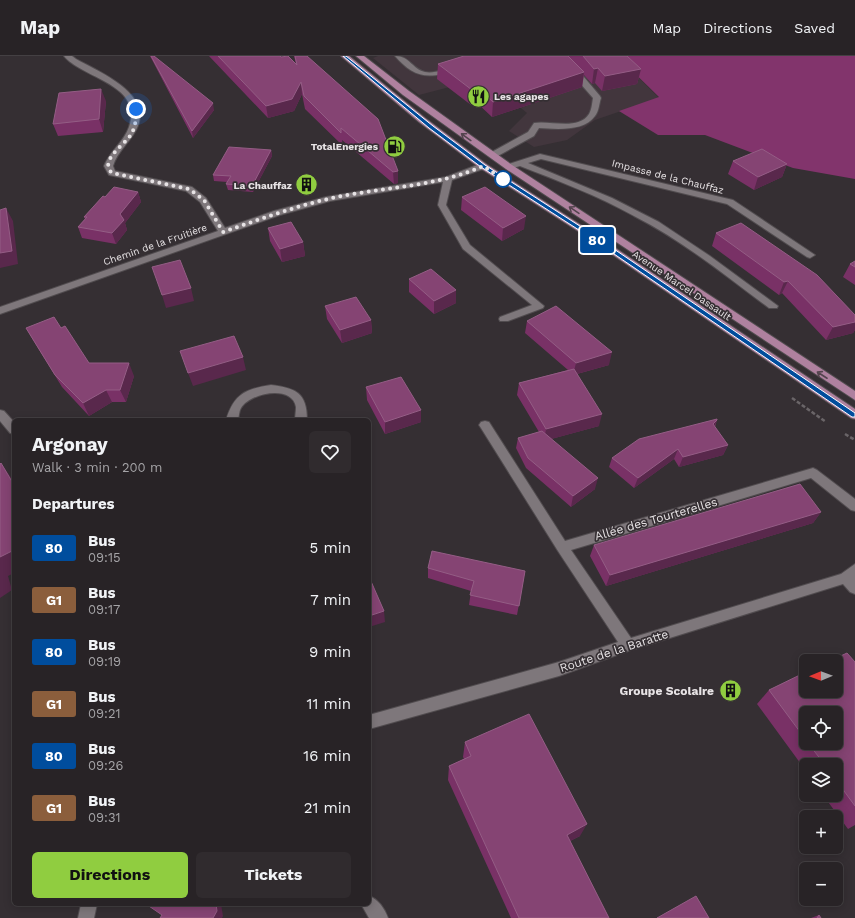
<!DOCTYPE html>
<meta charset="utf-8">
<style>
:root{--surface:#282326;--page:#302b2e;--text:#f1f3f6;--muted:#a5a4a7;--line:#444043;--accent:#90cd40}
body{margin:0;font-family:"Work Sans",sans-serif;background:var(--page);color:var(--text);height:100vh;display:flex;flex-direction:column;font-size:15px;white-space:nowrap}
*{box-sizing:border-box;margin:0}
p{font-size:13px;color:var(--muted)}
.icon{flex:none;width:22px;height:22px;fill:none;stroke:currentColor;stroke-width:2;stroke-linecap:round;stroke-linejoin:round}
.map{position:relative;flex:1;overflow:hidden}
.sheet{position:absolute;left:12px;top:362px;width:359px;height:488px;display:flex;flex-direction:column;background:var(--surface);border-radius:6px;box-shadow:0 2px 10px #0003,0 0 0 1px var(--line)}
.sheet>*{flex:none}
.badge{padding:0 8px;border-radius:3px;font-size:14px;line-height:26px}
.needle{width:26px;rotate:269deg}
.tools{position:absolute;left:799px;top:598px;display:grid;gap:8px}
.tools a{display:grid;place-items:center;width:44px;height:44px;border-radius:6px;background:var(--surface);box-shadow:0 2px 10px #0003,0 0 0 1px var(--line);font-size:20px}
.you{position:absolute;width:20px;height:20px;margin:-10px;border:3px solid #fff;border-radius:50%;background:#1a73e8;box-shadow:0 0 0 6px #1a73e833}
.map>.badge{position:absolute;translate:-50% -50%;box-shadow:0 0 0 2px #fff}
h2{padding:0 20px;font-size:15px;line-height:36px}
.round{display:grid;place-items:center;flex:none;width:42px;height:42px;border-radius:6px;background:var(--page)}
.overview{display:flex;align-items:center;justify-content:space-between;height:68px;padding:0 20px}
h1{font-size:19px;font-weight:700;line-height:30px}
.cta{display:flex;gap:8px;margin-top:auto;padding:8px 20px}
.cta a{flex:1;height:46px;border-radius:6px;background:var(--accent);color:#111;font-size:16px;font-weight:700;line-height:46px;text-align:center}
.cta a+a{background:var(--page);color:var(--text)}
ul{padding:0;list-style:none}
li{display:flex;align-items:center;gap:12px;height:52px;padding:0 20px}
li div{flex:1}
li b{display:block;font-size:15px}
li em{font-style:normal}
li .badge{min-width:44px;font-weight:700;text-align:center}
header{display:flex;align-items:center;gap:24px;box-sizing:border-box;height:56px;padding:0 20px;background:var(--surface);border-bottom:1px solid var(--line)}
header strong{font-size:19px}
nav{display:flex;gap:22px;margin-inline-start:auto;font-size:14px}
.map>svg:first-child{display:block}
.built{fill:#42363d}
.forest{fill:#82346c}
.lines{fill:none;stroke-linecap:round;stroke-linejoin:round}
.minor-casing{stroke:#514c4f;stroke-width:2}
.major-casing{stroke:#514c4f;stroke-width:2}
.path{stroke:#6a6568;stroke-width:2.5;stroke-dasharray:4 2;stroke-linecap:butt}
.minor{fill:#7e777b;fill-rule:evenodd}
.major{fill:#af819f;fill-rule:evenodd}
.wall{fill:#793166;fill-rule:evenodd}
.shaded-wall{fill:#59284c}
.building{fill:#854473;stroke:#945d85}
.oneway{stroke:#54444e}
.line{fill:#004d9d;stroke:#fff}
.walk{stroke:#e7e3e5;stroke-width:4;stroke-dasharray:0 7.2}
.stop-dot{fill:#fff;stroke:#004d9d;stroke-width:2}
.labels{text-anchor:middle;stroke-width:3.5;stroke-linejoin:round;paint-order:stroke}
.far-poi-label{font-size:10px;font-weight:bold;fill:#e7e3e5;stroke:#352f33;text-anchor:end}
.far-street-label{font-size:10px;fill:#e7e3e5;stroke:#352f33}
.street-label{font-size:12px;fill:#e7e3e5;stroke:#352f33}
.poi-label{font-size:12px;font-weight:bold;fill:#e7e3e5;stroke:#352f33;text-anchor:end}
</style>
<header>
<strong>Map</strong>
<nav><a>Map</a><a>Directions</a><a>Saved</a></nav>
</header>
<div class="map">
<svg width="855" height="862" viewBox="0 0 855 862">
<rect width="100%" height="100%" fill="#352f33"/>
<path class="built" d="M378,0H617L659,42L595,64L567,84L534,91L509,75L527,57L484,22L419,39L373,2Z"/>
<path class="forest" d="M617,0H855V123L793,112L705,79H658L619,55L659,41Z"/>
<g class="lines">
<defs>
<path id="minor" d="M64,0H72L76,3C99,16 155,38 136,74C129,87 117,96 113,110L115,115L192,131L206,142L225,172L274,155L326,141L446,121L480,108H486L487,110L486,112L452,124L446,149L470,189L544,250L543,252L508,265H500L499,263L500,261L532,249L463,193L438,149L443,126L330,145L280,159L0,258V251L218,175L200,146L186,135L109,119L104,110C110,95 124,86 129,71C144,28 83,23 64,0Z
M395,0C410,0 412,13 425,16C434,18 445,13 453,11L457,13C453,16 447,17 442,18C421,23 409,16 395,0Z
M554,0H562L578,14L600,40L601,42C599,48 599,55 595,60C584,76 556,73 539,72L534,80L496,101H490V97L528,76L534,67C550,64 578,75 589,58C592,53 592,47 593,42L572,18Z
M540,98L733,144L815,199L810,202L807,201L727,148L541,103L528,107L612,142L659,166L710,200L778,250L777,252H769C726,220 683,185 634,160C598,140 559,125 520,110L509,113L505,111L506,109Z
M271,329C296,332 307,337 307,364H295C295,360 296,355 296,351C292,328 250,337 241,352C239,355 239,360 238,364H226C234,338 245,333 271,329Z
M0,354L4,355L14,366V378L10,377L0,365Z
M485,365L489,366L565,485L813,412L817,414L855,443V455L851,454L811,422L571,494L631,582L841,518L855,508V538L850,536L843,528L628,595L559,620L369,673V659L559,606L618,586L558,495L481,372L479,369L481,366Z
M369,840C378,843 385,853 388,862H369L361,848H369Z
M81,848H97L94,862H78Z"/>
<path id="major" d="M341,0H349L425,62L486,108L587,173L855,353V363L851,362L581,177L480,112L419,66Z
M356,0H364L409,35L512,109L855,335V344L506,113L403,39Z"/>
</defs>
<use href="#minor" class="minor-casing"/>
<use href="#major" class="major-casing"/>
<path class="path" d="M792,342L826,366
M845,378L855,384"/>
<use href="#minor" class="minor"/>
<use href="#major" class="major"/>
</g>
<path class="wall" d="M150,0H154L214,54L193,82Z
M209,0H280L281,1L296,8L294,0H307L398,115V127L394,128L342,84L343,90L305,53L302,38L294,55L268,62Z
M464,0H627L641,13L637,28L602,35L595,27L592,28L584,19L582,31L492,61L477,47L471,49L437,23L438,8Z
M106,45L103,76L58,80L53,68Z
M271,94L272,100L253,136L228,134L226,128L227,126L214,125L213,119Z
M733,105L787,108L782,121L754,134L728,118Z
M138,136L141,146L125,167L127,174L116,188L82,182L78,171L85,163L84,161L105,141Z
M462,141L524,173L502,185L461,154Z
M268,172L303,186L305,200L282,206L270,185Z
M716,177L855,259V274L853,277L826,284L782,237L779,239L712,190Z
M855,205V229L843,221L850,208Z
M409,223L456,247L434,258L409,236Z
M325,250L371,264L372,277L342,287L327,263Z
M527,265L609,309L577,318L599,370L551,383L595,433L571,451L526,412L516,392L518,382L539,376L517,339L519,327L568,314L525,277Z
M26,272H61L89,307L134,320L126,346H112L89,360L62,331L33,284Z
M366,331L421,366L385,378L367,344Z
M717,364L715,371L728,389L723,399L679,411L674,403L634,432L609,411L612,402Z
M821,456L813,467L606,530L590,500L594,489Z
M428,512L525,515L517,559L469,549L471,535L428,522Z
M855,606V769L848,773L823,739H836V709H806V715L757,648L769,634ZM806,657L836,687H806Z
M465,686L580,780L570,785L609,862H511L448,724L449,710L464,703L463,701Z
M819,859L821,862H811Z"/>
<path class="shaded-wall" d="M598,12L595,27L592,28L594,13Z
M641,13L637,28L602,35L605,20Z
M584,16L582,31L492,61L493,46Z
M301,26L302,38L294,55L268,62L266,50Z
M478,32L477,47L471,49L472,34Z
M101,33L106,45L103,76L99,63Z
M213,47L214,54L193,82L192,75Z
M271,94L272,100L253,136L252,130Z
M787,108L782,121L754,134L758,121Z
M398,115V127L394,128L393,116Z
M138,136L141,146L125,167L127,174L116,188L112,177L120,158Z
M6,152L13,165L18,208L0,212V197Z
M526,160L524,173L502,185L503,172Z
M303,186L305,200L282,206L280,193Z
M788,225L782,237L779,239L784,226Z
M191,232L194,245L166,252L162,239Z
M456,234V247L434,258V245Z
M371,264L372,277L342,287L340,274Z
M855,266V274L853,277L826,284L833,271Z
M612,296L609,309L573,319L576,307Z
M243,301L246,314L193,330L188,317Z
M129,307L134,320L126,346L120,334Z
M106,334L112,346L89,360L83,347Z
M421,354V366L385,378V366Z
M602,358L599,370L544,385L546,373Z
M717,364L713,374V368Z
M728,389L723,399L679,411L683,401Z
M678,393L674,403L634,432L638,422Z
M1,407L14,426V429Z
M598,422L595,433L571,451L573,440Z
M821,456L813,467L606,530L610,519Z
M14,494V517L8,520L12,534L0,542V501Z
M384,555L385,566L369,571V560Z
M587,768L580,780L560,790L567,779Z
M216,848H221L223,860L222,862H213Z"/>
<path class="building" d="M151,0H154L213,47L192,75Z
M218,0H280L281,1L288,0L297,9L295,0H307L378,63L398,115L393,116L341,72V77L304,40L301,26L292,43L266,50Z
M464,0H568L584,16L493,46L478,32L472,34L438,8Z
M583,0H627L641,13L605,20L598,12L594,13Z
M101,33L99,63L53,68L59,37Z
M229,91L271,94L252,130L226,128L231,120L213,119Z
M762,93L787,108L758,121L733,105Z
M114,131L138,136L120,158L124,164L112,177L78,171L87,161H84L103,140L105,141Z
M485,131L526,160L503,172L462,141Z
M6,152L12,195L0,197V154Z
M291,166L303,186L280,193L268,172Z
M741,167L817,219L855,259V266L833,271L788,225L784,226L716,177Z
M180,204L191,232L162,239L152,211Z
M855,205V211L850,208Z
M431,213L456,234L434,245L409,223Z
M356,241L371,264L340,274L325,250Z
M556,250L612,296L576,307L527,265Z
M54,261L61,272L65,270L89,307H129L120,334H106L83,347L55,319L26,272Z
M234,280L243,301L188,317L180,295Z
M574,313L602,358L546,373L519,327Z
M401,321L421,354L385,366L366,331Z
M717,363V364L713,368L728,389L683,401L678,393L638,422L612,402L639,383Z
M542,375L598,422L573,440L528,402L518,382Z
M1,407L14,429V494L0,501V408Z
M800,428L821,456L610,519L594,489Z
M432,495L525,515L519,550L470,539L474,525L428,512Z
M369,523H370L384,555L369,560Z
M847,597L855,606V750L836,724V709H825L808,687H836V657H806V684L769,634L806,616V635H836V605H830Z
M529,658L587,768L567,779L609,862H519L449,710L471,700L465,686Z
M696,840L709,862H657Z
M146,848H216L217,855L213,862H160L162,859Z
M819,859L821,862H817Z"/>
<defs><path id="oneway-shaft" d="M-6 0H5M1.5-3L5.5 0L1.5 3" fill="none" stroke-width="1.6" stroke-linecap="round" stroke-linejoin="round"/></defs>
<g class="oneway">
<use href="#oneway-shaft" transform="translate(466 81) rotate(-144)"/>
<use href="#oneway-shaft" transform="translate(574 154) rotate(-146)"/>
<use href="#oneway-shaft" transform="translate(822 319) rotate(-147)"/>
</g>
<path class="line" d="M343,0H346L433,70L485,109L586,174L855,357V361H852L582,176L481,111L429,72Z"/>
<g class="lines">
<path class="walk" d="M136,53C136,63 136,71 130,80C123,90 99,105 112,117L189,133L204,144L223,176C258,164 293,151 328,143C379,131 434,132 483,110L503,123"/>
</g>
<defs>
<symbol id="restaurant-disc" viewBox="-11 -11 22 22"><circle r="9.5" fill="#90cd40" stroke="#352f33"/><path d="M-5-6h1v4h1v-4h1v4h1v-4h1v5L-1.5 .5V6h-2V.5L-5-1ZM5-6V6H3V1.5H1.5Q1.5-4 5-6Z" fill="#111"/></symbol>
<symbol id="fuel-disc" viewBox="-11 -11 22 22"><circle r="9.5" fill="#90cd40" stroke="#352f33"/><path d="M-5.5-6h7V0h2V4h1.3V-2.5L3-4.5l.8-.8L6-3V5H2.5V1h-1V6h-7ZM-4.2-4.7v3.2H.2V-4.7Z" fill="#111"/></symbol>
<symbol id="building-disc" viewBox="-11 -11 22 22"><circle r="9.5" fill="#90cd40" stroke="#352f33"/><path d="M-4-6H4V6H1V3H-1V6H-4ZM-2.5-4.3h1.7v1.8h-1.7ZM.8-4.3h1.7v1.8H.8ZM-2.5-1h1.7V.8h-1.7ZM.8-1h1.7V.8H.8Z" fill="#111"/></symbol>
</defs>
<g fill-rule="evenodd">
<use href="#restaurant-disc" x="466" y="28" width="25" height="25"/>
<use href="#fuel-disc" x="382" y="78" width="25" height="25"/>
<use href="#building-disc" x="294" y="116" width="25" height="25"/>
<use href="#building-disc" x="718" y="622" width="25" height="25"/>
</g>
<circle class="stop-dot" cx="503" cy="123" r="8"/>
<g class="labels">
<g class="far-poi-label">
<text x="494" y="44" text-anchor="start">Les agapes</text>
<text x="378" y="94">TotalEnergies</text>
<text x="292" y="133">La Chauffaz</text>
</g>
<g class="far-street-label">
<text transform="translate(668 120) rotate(14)" y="4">Impasse de la Chauffaz</text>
<text transform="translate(155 188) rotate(-19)" y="4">Chemin de la Fruitière</text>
<text transform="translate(682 229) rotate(34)" y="4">Avenue Marcel Dassault</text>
</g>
<g class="street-label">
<text transform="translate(656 463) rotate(-16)" y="4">Allée des Tourterelles</text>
<text transform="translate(614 595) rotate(-18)" y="4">Route de la Baratte</text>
</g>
<g class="poi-label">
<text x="714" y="639">Groupe Scolaire</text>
</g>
</g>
</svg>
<div class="tools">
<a><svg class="needle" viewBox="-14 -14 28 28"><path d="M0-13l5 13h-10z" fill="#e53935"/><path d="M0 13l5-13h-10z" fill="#a5a4a7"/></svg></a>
<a><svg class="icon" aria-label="locate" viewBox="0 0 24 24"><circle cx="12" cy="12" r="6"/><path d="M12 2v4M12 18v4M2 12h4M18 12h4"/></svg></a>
<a><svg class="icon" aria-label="layers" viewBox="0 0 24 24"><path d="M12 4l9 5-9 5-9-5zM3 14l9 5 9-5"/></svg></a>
<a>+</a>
<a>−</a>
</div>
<div class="you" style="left:136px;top:53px"></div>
<b class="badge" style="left:597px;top:184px;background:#004d9d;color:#fff">80</b>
<section class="sheet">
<div class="overview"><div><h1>Argonay</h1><p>Walk · 3 min · 200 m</p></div><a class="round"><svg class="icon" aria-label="heart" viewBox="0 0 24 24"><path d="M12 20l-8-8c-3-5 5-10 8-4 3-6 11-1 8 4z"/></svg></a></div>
<h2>Departures</h2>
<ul>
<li><span class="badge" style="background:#004d9d;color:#fff">80</span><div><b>Bus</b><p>09:15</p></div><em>5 min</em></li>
<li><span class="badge" style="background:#8b5e3c;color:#fff">G1</span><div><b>Bus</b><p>09:17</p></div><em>7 min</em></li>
<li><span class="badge" style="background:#004d9d;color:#fff">80</span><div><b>Bus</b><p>09:19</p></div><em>9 min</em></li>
<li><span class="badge" style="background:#8b5e3c;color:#fff">G1</span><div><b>Bus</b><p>09:21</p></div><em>11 min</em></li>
<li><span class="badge" style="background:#004d9d;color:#fff">80</span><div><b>Bus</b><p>09:26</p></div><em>16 min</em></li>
<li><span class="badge" style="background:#8b5e3c;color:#fff">G1</span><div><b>Bus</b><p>09:31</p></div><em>21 min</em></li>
</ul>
<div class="cta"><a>Directions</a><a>Tickets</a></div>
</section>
</div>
